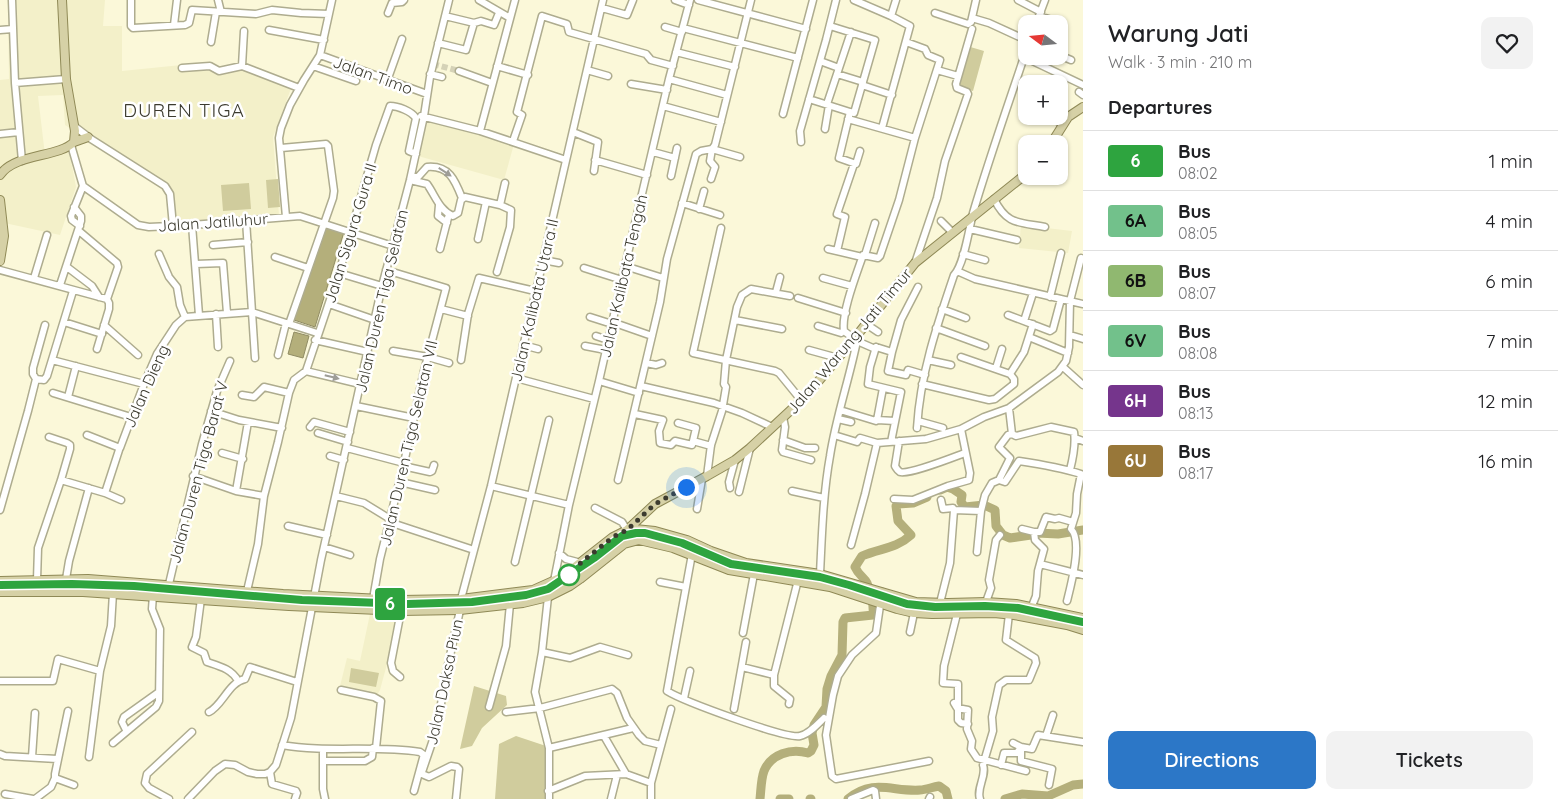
<!DOCTYPE html>
<meta charset="utf-8">
<style>
:root{--surface:#fff;--page:#f2f2f2;--text:#202124;--muted:#757577;--line:#e0e0e0;--accent:#2c77c7}
body{margin:0;font-family:Quicksand,sans-serif;background:var(--page);color:var(--text);height:100vh;display:flex;flex-direction:column;font-size:19px;white-space:nowrap}
*{box-sizing:border-box;margin:0}
p{font-size:16px;color:var(--muted)}
.icon{flex:none;width:28px;height:28px;fill:none;stroke:currentColor;stroke-width:2;stroke-linecap:round;stroke-linejoin:round}
.map{position:relative;flex:1;overflow:hidden}
.sheet{display:flex;flex-direction:column;background:var(--surface);width:475px}
.sheet>*{flex:none}
.badge{padding:0 10px;border-radius:4px;font-size:18px;line-height:32px}
.needle{width:32px;rotate:286deg}
.fabs{position:absolute;left:1018px;top:15px;display:grid;gap:10px}
.fabs a{display:grid;place-items:center;width:50px;height:50px;border-radius:10px;background:var(--surface);box-shadow:0 1px 4px #0004;font-size:25px}
.you{position:absolute;width:25px;height:25px;margin:-12px;border:4px solid #fff;border-radius:50%;background:#1a73e8;box-shadow:0 0 0 8px #1a73e833}
.map>.badge{position:absolute;translate:-50% -50%;box-shadow:0 0 0 2px #fff}
h2{padding:0 25px;font-size:19px;line-height:45px}
.round{display:grid;place-items:center;flex:none;width:52px;height:52px;border-radius:10px;background:var(--page)}
.summary{display:flex;align-items:center;justify-content:space-between;height:85px;padding:0 25px}
h1{font-size:24px;font-weight:600;line-height:38px}
.primary-button{display:flex;gap:10px;margin-top:auto;padding:10px 25px}
.primary-button a{flex:1;height:58px;border-radius:10px;background:var(--accent);color:#fff;font-size:20px;font-weight:600;line-height:58px;text-align:center}
.primary-button a+a{background:var(--page);color:var(--text)}
ul{padding:0;list-style:none}
li{display:flex;align-items:center;gap:15px;height:60px;padding:0 25px;border-top:1px solid var(--line)}
li div{flex:1}
li b{display:block;font-size:19px}
li em{font-style:normal}
li .badge{min-width:55px;font-weight:700;text-align:center}
main{display:flex;flex:1;min-height:0}
.map>svg:first-child{display:block}
.built{fill:#f3f0c9}
.green{fill:#d0cc9d}
.water{fill:#b4af7b;stroke:#908c64}
.lines{fill:none;stroke-linecap:round;stroke-linejoin:round}
.river{stroke:#b4af7b;stroke-width:9}
.minor-tunnel{stroke:#d5d2b7;stroke-width:6;stroke-dasharray:6 3;stroke-linecap:butt}
.minor-casing{stroke:#aeac8f;stroke-width:9}
.major-casing{stroke:#8f8956;stroke-width:10}
.minor{stroke:#fff;stroke-width:6}
.major{stroke:#d6d1a6;stroke-width:8}
.oneway{fill:#9e9d97}
.line-casing{stroke:#fff;stroke-width:11}
.line{stroke:#2ea43f;stroke-width:8}
.walk{stroke:#3c3b2f;stroke-width:5;stroke-dasharray:0 9}
.stop-dot{fill:#fff;stroke:#2ea43f;stroke-width:2.5}
.labels{text-anchor:middle;stroke-width:5;stroke-linejoin:round;paint-order:stroke}
.street-label{font-size:16px;fill:#3c3b2f;stroke:#fff}
.quarter-label{font-size:19px;letter-spacing:1px;fill:#3c3b2f;stroke:#fff}
</style>
<main>
<div class="map">
<svg width="1083" height="799" viewBox="0 0 1083 799">
<rect width="100%" height="100%" fill="#fbf8d9"/>
<path class="built" d="M8,0H105L103,26H122V71L211,62L216,69L240,64L293,83L273,137L279,215L169,225L167,190L65,125L63,95L38,96L45,155L69,150L76,187L60,235L0,222V80L9,79Z
M428,119L514,144L504,180L418,156Z
M1021,225L1072,231L1068,253L1019,248Z
M370,614L399,617L391,659L387,664L380,690L377,695L340,686L347,658L360,661Z"/>
<path class="green" d="M967,46L984,51L973,91L956,86Z
M278,179L280,207L268,208L266,180Z
M249,183L251,209L223,211L221,185Z
M351,668L379,673L376,687L349,682Z
M474,686L506,696L507,705L482,728L472,746L460,749Z
M516,736L546,746L545,799H495L499,744Z"/>
<path class="water" d="M323,227L344,232L315,327L294,320Z
M294,332L309,336L303,358L288,354Z"/>
<g class="lines">
<path class="river" d="M940,490L947,487L953,489L962,495L961,502L965,507L984,505L995,510L996,526L1003,535L1010,538L1031,535L1037,533L1058,534L1083,530
M760,799C761,790 761,779 764,771C771,754 791,748 808,753L811,751L814,745L812,733L814,725L826,707L827,689L831,676L842,655L843,622L845,618L873,615C874,606 871,592 867,583C864,577 859,576 855,567L862,556C880,548 896,549 911,535L898,521L896,506L898,504L913,503L927,497
M780,799H789
M810,799H811
M848,799C873,778 893,792 920,790C926,790 932,787 939,786L946,791L948,799
M1005,799L1022,794L1048,796L1073,785L1083,784"/>
<path class="minor-tunnel" d="M433,64L459,71"/>
<defs>
<path id="minor" d="M12,0L15,83L22,161
M131,0V26L133,28L185,25L189,23L192,10L256,14L272,10L301,13L329,14
M218,0L221,12
M479,0L510,18
M675,0L689,5
M698,0L806,29
M854,0L891,16
M1018,0L1041,12
M602,8L627,15L633,0
M388,13L392,3L402,2L404,0
M935,13L968,24L971,22L976,0
M445,16L474,23
M1039,16L1055,21
M972,18L989,23L1026,40
M1036,24L1045,0
M174,25L177,0
M830,26L875,40L854,113L850,112
M665,27L682,32
M683,28L798,58
M0,30L13,29
M269,30L324,40
M211,42L216,12
M906,42L925,49L928,55L940,60L915,138
M438,43L466,50L474,23L481,21L494,25L499,13
M676,52L735,67
M320,55L427,94
M1059,55L1071,60
M1024,57L1083,85
M820,61L839,68
M242,66L244,31
M313,66L356,81
M497,66L528,75
M182,68L210,66L219,71L242,66L299,88
M587,70L608,76
M937,70L958,76
M459,71L492,83
M430,74L442,77
M837,74L863,82
M669,79L727,95
M387,81L402,39
M15,83L66,79
M631,84L667,90
M862,85L892,95
M1079,92L1083,95
M809,99L850,112L839,158L856,164L860,151
M827,104L851,32
M663,106L721,122
M783,114L813,0
M421,116L480,131L566,160
M1048,116L1063,124
M74,126L91,139L165,186L170,194L173,226
M882,128L910,26L891,16L896,0
M825,129L829,105
M480,131L515,0
M573,132L598,142L594,171
M0,134L19,132
M513,141L522,115L517,112L542,16L567,24L569,32L646,54L651,60L673,66
M801,142L800,131L826,40L836,0
M71,145L83,186L138,225L149,227L192,225L300,216L393,246
M281,148L326,144L328,146L334,191L333,198L289,324
M653,152L675,158
M595,160L647,175
M671,176L677,148
M413,177H418L427,167C449,165 455,180 462,198
M711,179L715,167L710,161L712,149L740,157
M410,180L427,184C435,195 439,210 453,216L458,213L461,200L465,197L500,205L511,210L510,227L497,272
M994,199C1007,225 1018,222 1045,227
M682,203L720,215
M439,205L438,216L447,223
M500,205L505,183
M699,209L704,191
M286,217L279,138L281,128L290,105L304,80L320,55L332,0
M246,220L255,358
M941,221L952,232
M192,225L199,315
M80,226L72,220L71,216L83,186
M721,228L693,353L775,371L779,373L801,400
M970,229L1017,240
M79,231L117,263L118,267L107,299
M478,239L486,202
M213,245L248,242
M440,249L449,214
M828,249L862,257
M837,251L845,217L837,214L854,164
M159,254L169,277L177,287L180,305L185,317
M963,254L985,260
M865,255L875,223
M275,257L308,268
M543,260L559,263
M915,263L937,198L945,161L968,94L967,92L957,88L956,84L972,29
M196,264L223,263L227,313
M625,266L663,278
M67,267L92,286L99,297
M584,268L622,280
M0,270L107,299
M957,271L975,279L1083,304
M339,273L382,286
M34,278L47,235
M823,278L852,286
M60,285L81,221V216L74,207
M776,292L780,277
M1050,297L1061,253
M798,298L846,313
M329,304L375,320
M441,309L468,316
M942,309L966,318
M216,314L218,347
M1008,315L1050,331L1053,329L1061,299
M590,317L612,324
M735,320L782,329
M1024,321L1033,293
M64,322L102,334
M612,322L652,336
M866,324L878,332
M104,325L138,355
M818,326L841,333L844,331
M936,328L985,346
M1070,335L1083,339
M596,336L608,340
M1029,337L1068,353
M315,340L368,352
M857,341L873,348L876,347L870,367L868,384L901,392L891,442
M523,345L538,349
M585,346L606,350
M876,347L892,352L888,371L906,375L908,370L925,375
M97,349L109,309V303L107,299
M809,350L838,358
M393,351L428,357L449,363
M892,352L901,320L918,287
M278,355L286,323
M52,360L144,384
M461,360L468,314L479,278L535,291
M928,360L951,365
M646,363L656,365L662,363
M1063,367L1083,385
M996,368L1002,349
M306,371L360,384
M1010,374L1024,352L1033,324
M516,378L594,399
M36,379L44,380L47,376L73,291
M36,379L33,374V368L45,325
M599,381L639,393
M922,384L989,400L995,399L1014,384V379L1010,374L961,357
M641,386L714,403L742,413L772,427
M53,393L131,417
M242,395L254,397L264,387L289,393
M68,397L76,366
M356,406L414,418
M1009,408L1012,434L1016,436L1051,427L1074,432C1076,444 1073,458 1070,470
M840,410L876,421L877,420L895,421
M211,411L239,420L282,428
M635,414L663,420L659,431L660,443L671,445L675,441L692,445L693,441L711,446
M783,417L785,427L782,450L783,452L811,460
M838,419L851,422
M877,420L883,388
M918,421L943,428
M678,423L696,428L693,441
M310,427L314,422L350,432
M917,428C920,375 937,325 954,275C964,265 969,229 973,213C989,159 1008,105 1026,51
M318,433L348,442
M87,435L120,448L144,384L157,354L176,325L185,317L252,312L317,333
M834,435L857,442L860,438L877,443L926,439L961,429L984,417L1009,408L1058,372L1066,361L1069,347L1070,301L1081,258
M1075,438L1083,441
M783,440L805,448H815
M899,441L895,466C897,469 897,470 900,472C909,475 954,457 965,453
M347,448L404,463
M222,453L243,459
M330,456L344,460
M403,466L430,472L432,471L434,465
M193,476L236,491L264,496
M707,476L711,445L722,411L726,387L724,384L726,360L737,307L742,295L751,289L790,296
M61,480L105,493L119,450
M618,480L660,302L667,259L696,154L701,151L712,149L715,145L751,0
M999,480L1005,482L1019,461C1039,464 1062,468 1081,474L1077,494L1076,513L1071,529C1083,541 1071,585 1067,601
M400,482L435,490
M491,486L569,505
M730,488L729,482L735,460
M236,491L248,422
M792,491L824,498
M739,492L750,448
M105,493L121,500
M336,496L364,503L390,519
M894,499L913,500L948,486L969,480L970,473L961,429
M595,508L622,522L627,530
M697,509L702,479
M0,510L28,411L36,379
M954,510L981,511L977,552
M981,511L985,495L992,483L999,480L1010,458L999,447L1008,435L1012,434
M389,522L474,550
M288,526L327,535
M1022,529L1034,532H1040L1046,517L1055,519L1059,518L1073,522
M851,545L865,494L877,443
M324,547L350,555
M559,553L566,559L581,563
M692,554L667,691C683,701 785,739 800,736C809,734 817,725 824,718
M515,562L549,420
M1040,564L1083,575
M820,574C822,534 823,495 830,456C836,417 849,380 857,341L844,331C841,313 857,273 863,255L878,258L880,256L899,200L915,138L848,119
M66,579L69,561L89,488
M37,580L38,548L61,480L70,449V445L67,443L49,437
M554,581L569,505L599,381L625,266L669,79L690,0
M660,582L686,587
M169,584L202,444L217,391L230,361
M247,591L258,544L264,496L278,442L289,393L294,380L306,371L339,273L376,145L390,106C398,106 411,111 416,118L409,151L416,154
M882,592L876,633L852,655L838,676L833,695L826,735L832,776L836,779L929,761
M548,597L542,652L535,692L549,748V799
M201,599L196,637L192,647L204,653L207,662C219,666 232,669 238,681
M373,599L380,559L404,463L424,371L446,288L386,270
M461,599L491,486L603,0
M986,602L991,588L989,580L996,540L1000,535
M940,603L950,563L954,510L953,508L943,509L941,500
M1032,606L1036,596L1038,571L1044,549L1035,540L1034,532
M957,614L944,666L943,683L958,684V720L961,723L968,724
M910,632L914,613
M743,633L754,574
M542,652L570,658L600,647L628,655
M742,667L774,675
M400,677L393,671L391,663L401,611
M0,681H53L58,659L100,671
M341,690L374,697L381,701L376,748
M684,698L690,671
M954,703L957,708L968,710L967,729L972,741L971,749L977,758L1026,771
M789,704L790,699L774,686V675L798,580
M489,707L506,646L510,604
M734,709L746,642
M68,711L55,774V778L74,785
M209,712C222,706 229,682 245,679L250,667L297,682
M506,712L540,708L612,689L617,693L627,718L639,735L645,741L661,745
M126,730L122,722L124,717L159,692
M604,736L626,774
M1046,736L1053,715
M113,743L156,707L159,701L160,629L152,609L153,595
M1013,743L1021,747V761L1052,769L1049,785
M282,745C326,753 375,745 420,752L424,755L423,758L414,791
M549,748L633,728
M323,749V789L325,799
M0,754L5,756L57,759
M32,757L35,713
M89,757L100,671L111,626L113,593
M323,761H365L372,757L373,748
M1001,765L1004,753H1017L1021,747L1032,749L1038,735L1083,742
M270,772L272,784L296,791L297,793L295,799
M548,791L585,776L626,774L651,783
M5,794L33,799
M35,799L51,787L55,778
M169,799L149,788L145,783L147,774L192,732
M188,799L215,771L225,764L235,765L248,772L257,774H265L270,772L276,765L291,718L321,560L382,286L410,180L424,116L430,77L449,0
M456,799L459,769L457,767L451,766L429,777L422,774V772L437,728L446,674L460,610
M611,799L617,775
M651,799V783L671,709
M851,799L873,790L875,791L876,799
M929,799L930,797
M980,799C976,788 987,776 983,765L993,731L992,717L999,685L1006,680H1029L1036,663L1035,658L1006,640L1009,614"/>
<path id="major" d="M74,142L88,137
M1051,144L1068,117L1083,107
M0,175C15,153 58,158 74,142L75,131L66,79L62,0
M0,200L4,236L0,261
M627,530L655,504L707,476L735,460L750,448L806,396L854,339L915,263L1026,174
M0,581L88,579L283,594L401,600L461,599L533,590L562,577L613,537L627,530L635,529L655,531L687,540L711,551L746,563L820,574L916,602L948,603L986,602L1016,604L1083,618
M0,592H83L289,606L401,611L460,610L523,603L548,597L570,586L580,579L624,544L639,540L673,548L729,570L830,587L897,609L914,613L932,614L994,613L1014,615L1067,625L1083,630"/>
</defs>
<use href="#minor" class="minor-casing"/>
<use href="#major" class="major-casing"/>
<use href="#minor" class="minor"/>
<use href="#major" class="major"/>
</g>
<defs><path id="oneway-solid" d="M-6-.8H1V-3.2L6.5 0L1 3.2V.8H-6Z" transform="scale(1.25)"/></defs>
<g class="oneway">
<use href="#oneway-solid" transform="translate(445 172) rotate(33)"/>
<use href="#oneway-solid" transform="translate(332 377) rotate(14)"/>
</g>
<g class="lines">
<defs>
<path id="line" d="M0,585L72,584L134,586L302,600L407,604L472,602L526,595L548,589L594,558L622,536L636,533H645L682,543L731,564L820,577L849,585L907,604L935,607L985,606L1018,608L1083,622"/>
</defs>
<use href="#line" class="line-casing"/>
<use href="#line" class="line"/>
<path class="walk" d="M569,575L568,573L613,537L627,530L655,504L686,487"/>
</g>
<circle class="stop-dot" cx="569" cy="575" r="10"/>
<g class="labels">
<g class="street-label">
<text transform="translate(373 75) rotate(20)" y="6">Jalan Timo</text>
<text transform="translate(213 222) rotate(-4)" y="6">Jalan Jatiluhur</text>
<text transform="translate(350 233) rotate(-73)" y="6">Jalan Sigura Gura II</text>
<text transform="translate(623 276) rotate(-77)" y="6">Jalan Kalibata Tengah</text>
<text transform="translate(534 300) rotate(-77)" y="6">Jalan Kalibata Utara II</text>
<text transform="translate(381 301) rotate(-77)" y="6">Jalan Duren Tiga Selatan</text>
<text transform="translate(849 341) rotate(-50)" y="6">Jalan Warung Jati Timur</text>
<text transform="translate(146 386) rotate(-66)" y="6">Jalan Dieng</text>
<text transform="translate(408 443) rotate(-77)" y="6">Jalan Duren Tiga Selatan VII</text>
<text transform="translate(198 472) rotate(-75)" y="6">Jalan Duren Tiga Barat V</text>
<text transform="translate(444 682) rotate(-78)" y="6">Jalan Daksa Piun</text>
</g>
<g class="quarter-label">
<text x="184" y="117">DUREN TIGA</text>
</g>
</g>
</svg>
<div class="fabs">
<a><svg class="needle" viewBox="-14 -14 28 28"><path d="M0-13l5 13h-10z" fill="#e53935"/><path d="M0 13l5-13h-10z" fill="#757577"/></svg></a>
<a>+</a>
<a>−</a>
</div>
<div class="you" style="left:686px;top:487px"></div>
<b class="badge" style="left:390px;top:604px;background:#2ea43f;color:#fff">6</b>
</div>
<section class="sheet">
<div class="summary"><div><h1>Warung Jati</h1><p>Walk · 3 min · 210 m</p></div><a class="round"><svg class="icon" aria-label="heart" viewBox="0 0 24 24"><path d="M12 20l-8-8c-3-5 5-10 8-4 3-6 11-1 8 4z"/></svg></a></div>
<h2>Departures</h2>
<ul>
<li><span class="badge" style="background:#2ea43f;color:#fff">6</span><div><b>Bus</b><p>08:02</p></div><em>1 min</em></li>
<li><span class="badge" style="background:#72c18b;color:#111">6A</span><div><b>Bus</b><p>08:05</p></div><em>4 min</em></li>
<li><span class="badge" style="background:#90b870;color:#111">6B</span><div><b>Bus</b><p>08:07</p></div><em>6 min</em></li>
<li><span class="badge" style="background:#72c18b;color:#111">6V</span><div><b>Bus</b><p>08:08</p></div><em>7 min</em></li>
<li><span class="badge" style="background:#75358c;color:#fff">6H</span><div><b>Bus</b><p>08:13</p></div><em>12 min</em></li>
<li><span class="badge" style="background:#987739;color:#fff">6U</span><div><b>Bus</b><p>08:17</p></div><em>16 min</em></li>
</ul>
<div class="primary-button"><a>Directions</a><a>Tickets</a></div>
</section>
</main>
